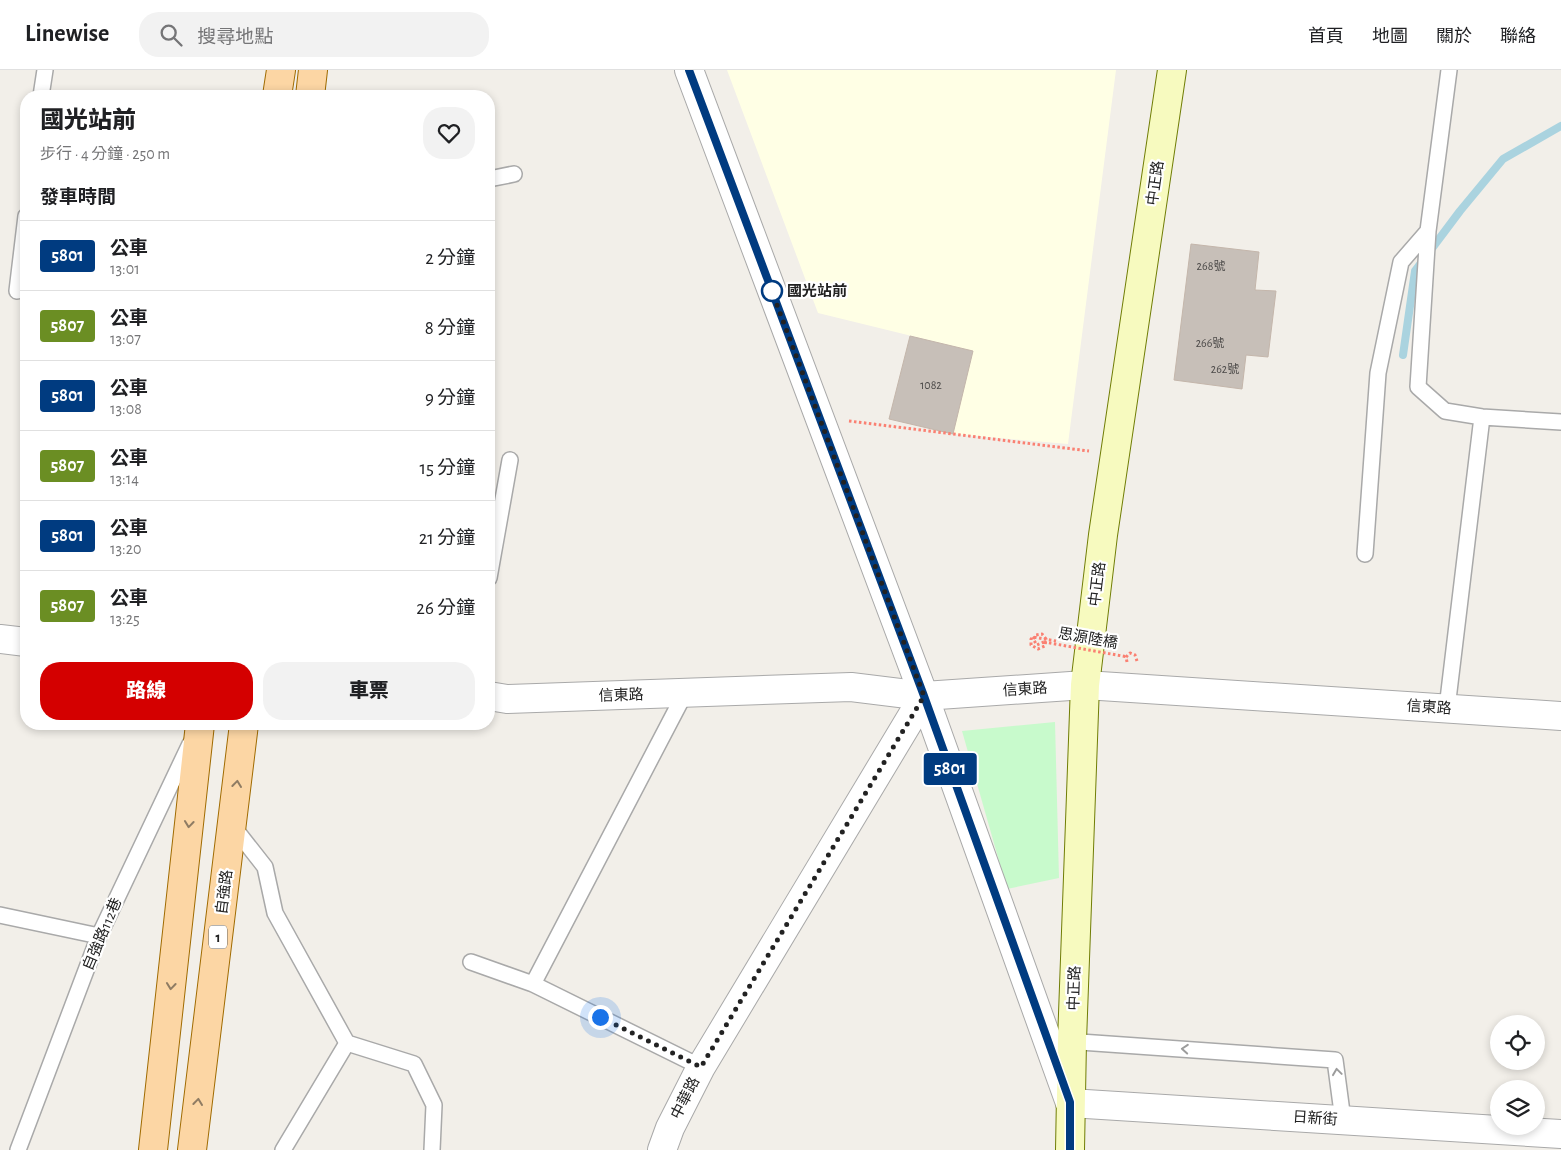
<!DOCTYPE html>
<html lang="zh-TW">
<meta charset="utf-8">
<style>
:root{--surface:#fff;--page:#f2f2f2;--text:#202124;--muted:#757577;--line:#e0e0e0;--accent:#d40000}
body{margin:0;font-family:"Alegreya Sans","Noto Sans TC",sans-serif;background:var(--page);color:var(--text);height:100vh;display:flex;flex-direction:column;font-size:19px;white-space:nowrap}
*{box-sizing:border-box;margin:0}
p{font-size:16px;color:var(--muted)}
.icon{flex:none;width:28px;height:28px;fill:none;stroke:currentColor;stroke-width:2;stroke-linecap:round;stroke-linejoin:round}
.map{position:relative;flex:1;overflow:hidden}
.drawer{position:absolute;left:20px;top:20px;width:475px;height:640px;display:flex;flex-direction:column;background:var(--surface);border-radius:20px;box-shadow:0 2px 8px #0003}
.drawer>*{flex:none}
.badge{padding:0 10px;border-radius:4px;font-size:18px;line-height:32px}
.fabs{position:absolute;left:1490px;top:945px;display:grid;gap:10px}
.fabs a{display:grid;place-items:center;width:55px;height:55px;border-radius:50%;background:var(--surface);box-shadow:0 2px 8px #0003;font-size:25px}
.you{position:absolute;width:25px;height:25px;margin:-12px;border:4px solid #fff;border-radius:50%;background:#1a73e8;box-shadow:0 0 0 8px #1a73e833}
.map>.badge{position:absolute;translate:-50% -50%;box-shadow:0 0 0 2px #fff}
h2{padding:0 20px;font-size:19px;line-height:45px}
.round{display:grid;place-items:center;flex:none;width:52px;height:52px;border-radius:20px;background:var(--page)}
.overview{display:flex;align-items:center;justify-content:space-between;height:85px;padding:0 20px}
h1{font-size:24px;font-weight:800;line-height:38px}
.action{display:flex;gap:10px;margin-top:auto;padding:10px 20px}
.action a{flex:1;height:58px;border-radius:20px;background:var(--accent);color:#fff;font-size:20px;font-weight:800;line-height:58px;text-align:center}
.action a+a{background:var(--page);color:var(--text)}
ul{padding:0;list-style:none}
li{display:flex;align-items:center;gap:15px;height:70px;padding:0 20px;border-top:1px solid var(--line)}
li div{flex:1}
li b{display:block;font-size:19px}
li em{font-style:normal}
li .badge{min-width:55px;font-weight:700;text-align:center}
header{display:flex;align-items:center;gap:30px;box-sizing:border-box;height:70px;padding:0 25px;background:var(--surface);border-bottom:1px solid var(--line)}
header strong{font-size:24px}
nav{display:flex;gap:28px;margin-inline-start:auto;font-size:18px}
.search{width:350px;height:45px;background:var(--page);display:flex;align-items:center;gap:12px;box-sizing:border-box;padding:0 18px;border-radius:20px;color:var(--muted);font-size:19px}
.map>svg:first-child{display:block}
.education{fill:#ffffe5}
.park{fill:#c8facc}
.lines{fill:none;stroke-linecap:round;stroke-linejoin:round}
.stream{stroke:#aad3df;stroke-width:8}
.building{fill:#c7bfb8;stroke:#c4b6ab}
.service-casing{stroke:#a9a9a9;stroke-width:18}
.minor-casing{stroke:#a9a9a9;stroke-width:30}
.tertiary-casing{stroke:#a9a9a9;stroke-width:30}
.secondary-casing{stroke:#707d05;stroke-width:30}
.primary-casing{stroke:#a06b00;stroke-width:30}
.path{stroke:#fa8072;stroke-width:3;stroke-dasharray:2.5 2.5;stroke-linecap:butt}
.service{stroke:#fff;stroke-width:15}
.minor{stroke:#fff;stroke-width:28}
.tertiary{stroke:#fff;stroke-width:28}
.secondary{stroke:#f7fabf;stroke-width:28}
.primary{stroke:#fcd6a4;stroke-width:28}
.path-bridge{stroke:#fa8072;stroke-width:3;stroke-dasharray:2.5 2.5;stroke-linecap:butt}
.oneway{stroke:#8f7c63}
.oneway2{stroke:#9c9c9c}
.line-casing{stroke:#fff;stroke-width:11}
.line{stroke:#003b80;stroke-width:8}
.walk{stroke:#222;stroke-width:5;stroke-dasharray:0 9}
.stop-dot{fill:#fff;stroke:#003b80;stroke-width:2.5}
.labels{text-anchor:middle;stroke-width:4.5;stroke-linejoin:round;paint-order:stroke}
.number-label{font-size:12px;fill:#4b4948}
.shield{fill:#fff;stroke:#646464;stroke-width:1}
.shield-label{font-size:14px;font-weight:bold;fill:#222}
.street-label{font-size:15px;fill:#222;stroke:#fff}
.stop-label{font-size:15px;font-weight:bold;fill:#222;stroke:#fff;text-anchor:start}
</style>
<header>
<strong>Linewise</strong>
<div class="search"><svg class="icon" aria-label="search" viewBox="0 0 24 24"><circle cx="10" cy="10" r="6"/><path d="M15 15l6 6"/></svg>搜尋地點</div>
<nav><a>首頁</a><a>地圖</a><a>關於</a><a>聯絡</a></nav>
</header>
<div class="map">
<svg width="1561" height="1080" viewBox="0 0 1561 1080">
<rect width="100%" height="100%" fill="#f2efe9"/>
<path class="education" d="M727,0H1116L1068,374L953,364L973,281L818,243Z"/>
<path class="park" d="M1055,652L1059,808L1007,819L962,661Z"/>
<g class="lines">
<path class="stream" d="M1403,285L1415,201L1460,141L1503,89L1561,56"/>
</g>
<path class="building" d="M1191,174L1259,182L1255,220L1276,221L1268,287L1246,285L1242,319L1174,310Z
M910,266L973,281L953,364L889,349Z
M26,314V365H22Z"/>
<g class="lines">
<defs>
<path id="service" d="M1449,0L1428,161L1418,317L1445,341L1482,347L1561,352
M41,26L45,0
M489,109L514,104
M17,221L26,146
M1365,484L1378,303L1401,192L1428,161
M489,508L510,390
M1447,638L1482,347
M232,755L265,797L275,843L347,973L283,1080
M0,845L99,866
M471,892L533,914L701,997
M533,914L685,623
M1066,971L1335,990L1343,1050
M347,973L414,994L434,1035L432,1080
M18,1080L99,866L190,674"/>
<path id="minor" d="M0,569L26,572
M489,626L507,629L851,617L924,626L1085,615L1561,646
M1070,1033L1561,1064"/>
<path id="tertiary" d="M689,0L924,626L1070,1033
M662,1080L670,1058L701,997L924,626"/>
<path id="secondary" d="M1070,1080L1072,971L1085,615L1103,465L1172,0"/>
<path id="primary" d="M277,26L281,0
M310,26L313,0
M153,1080L200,654
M192,1080L244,654"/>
</defs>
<use href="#service" class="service-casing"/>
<use href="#minor" class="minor-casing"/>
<use href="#tertiary" class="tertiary-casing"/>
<use href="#secondary" class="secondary-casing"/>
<use href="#primary" class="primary-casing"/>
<path class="path" d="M849,351L1089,381
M1044,572L1037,575L1033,569L1036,565L1042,564L1046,569L1045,576L1038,579L1031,575V569L1033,567L1056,571
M1127,592L1126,587L1130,583L1135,585L1137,591"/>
<use href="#service" class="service"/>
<use href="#minor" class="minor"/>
<use href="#tertiary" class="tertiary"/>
<use href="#secondary" class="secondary"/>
<use href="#primary" class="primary"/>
<path class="path-bridge" d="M1044,572L1128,587"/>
</g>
<defs><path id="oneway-chevron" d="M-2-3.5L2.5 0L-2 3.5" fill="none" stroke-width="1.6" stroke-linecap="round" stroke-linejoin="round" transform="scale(1.25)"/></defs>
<g class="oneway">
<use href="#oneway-chevron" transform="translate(237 714) rotate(-83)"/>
<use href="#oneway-chevron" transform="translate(189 754) rotate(96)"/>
<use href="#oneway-chevron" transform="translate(171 916) rotate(96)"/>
<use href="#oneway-chevron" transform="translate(198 1032) rotate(-83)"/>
</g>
<g class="oneway2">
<use href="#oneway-chevron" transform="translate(1185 979) rotate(-176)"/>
<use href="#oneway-chevron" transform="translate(1337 1002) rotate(-98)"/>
</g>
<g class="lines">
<defs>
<path id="line" d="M689,0L924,626L1070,1032V1080"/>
</defs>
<use href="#line" class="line-casing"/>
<use href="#line" class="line"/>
<path class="walk" d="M600,947L701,997L924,626L771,219L772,221"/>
</g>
<circle class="stop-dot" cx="772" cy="221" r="10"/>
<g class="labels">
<g class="number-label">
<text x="1211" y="200">268號</text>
<text x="1210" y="277">266號</text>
<text x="1225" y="303">262號</text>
<text x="931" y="319">1082</text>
</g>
<rect class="shield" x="209" y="855.5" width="18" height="23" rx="4"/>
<g class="shield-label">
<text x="218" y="872">1</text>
</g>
<g class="street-label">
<text transform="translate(1155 113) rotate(-82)" y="5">中正路</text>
<text transform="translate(1097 514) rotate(-83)" y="5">中正路</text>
<text transform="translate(1088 568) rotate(10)" y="5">思源陸橋</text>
<text transform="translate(1025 619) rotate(-4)" y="5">信東路</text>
<text transform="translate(621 625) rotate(-2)" y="5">信東路</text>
<text transform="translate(1429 637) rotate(4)" y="5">信東路</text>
<text transform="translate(224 822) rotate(-83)" y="5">自強路</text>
<text transform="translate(102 864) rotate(-67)" y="5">自強路112巷</text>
<text transform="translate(1074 918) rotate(-88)" y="5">中正路</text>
<text transform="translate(685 1028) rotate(-63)" y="5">中華路</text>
<text transform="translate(1315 1048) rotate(4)" y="5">日新街</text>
</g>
<g class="stop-label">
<text x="787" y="226">國光站前</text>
</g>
</g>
</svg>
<div class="fabs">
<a><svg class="icon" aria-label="locate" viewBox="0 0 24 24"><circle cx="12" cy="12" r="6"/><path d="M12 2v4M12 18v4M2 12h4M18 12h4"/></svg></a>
<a><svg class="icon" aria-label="layers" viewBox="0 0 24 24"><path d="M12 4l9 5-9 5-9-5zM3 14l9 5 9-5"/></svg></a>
</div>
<div class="you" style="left:600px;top:947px"></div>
<b class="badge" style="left:950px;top:699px;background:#003b80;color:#fff">5801</b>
<section class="drawer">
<div class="overview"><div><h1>國光站前</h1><p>步行 · 4 分鐘 · 250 m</p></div><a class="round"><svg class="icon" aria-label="heart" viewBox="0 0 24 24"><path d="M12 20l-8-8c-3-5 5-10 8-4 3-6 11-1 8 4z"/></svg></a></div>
<h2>發車時間</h2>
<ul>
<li><span class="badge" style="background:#003b80;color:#fff">5801</span><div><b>公車</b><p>13:01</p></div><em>2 分鐘</em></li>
<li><span class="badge" style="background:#6b8e23;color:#fff">5807</span><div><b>公車</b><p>13:07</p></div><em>8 分鐘</em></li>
<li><span class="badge" style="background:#003b80;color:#fff">5801</span><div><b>公車</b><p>13:08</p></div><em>9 分鐘</em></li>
<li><span class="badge" style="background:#6b8e23;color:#fff">5807</span><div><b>公車</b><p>13:14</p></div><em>15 分鐘</em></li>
<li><span class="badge" style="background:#003b80;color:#fff">5801</span><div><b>公車</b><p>13:20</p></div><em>21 分鐘</em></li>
<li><span class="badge" style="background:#6b8e23;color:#fff">5807</span><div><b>公車</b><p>13:25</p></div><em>26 分鐘</em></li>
</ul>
<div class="action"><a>路線</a><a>車票</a></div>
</section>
</div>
